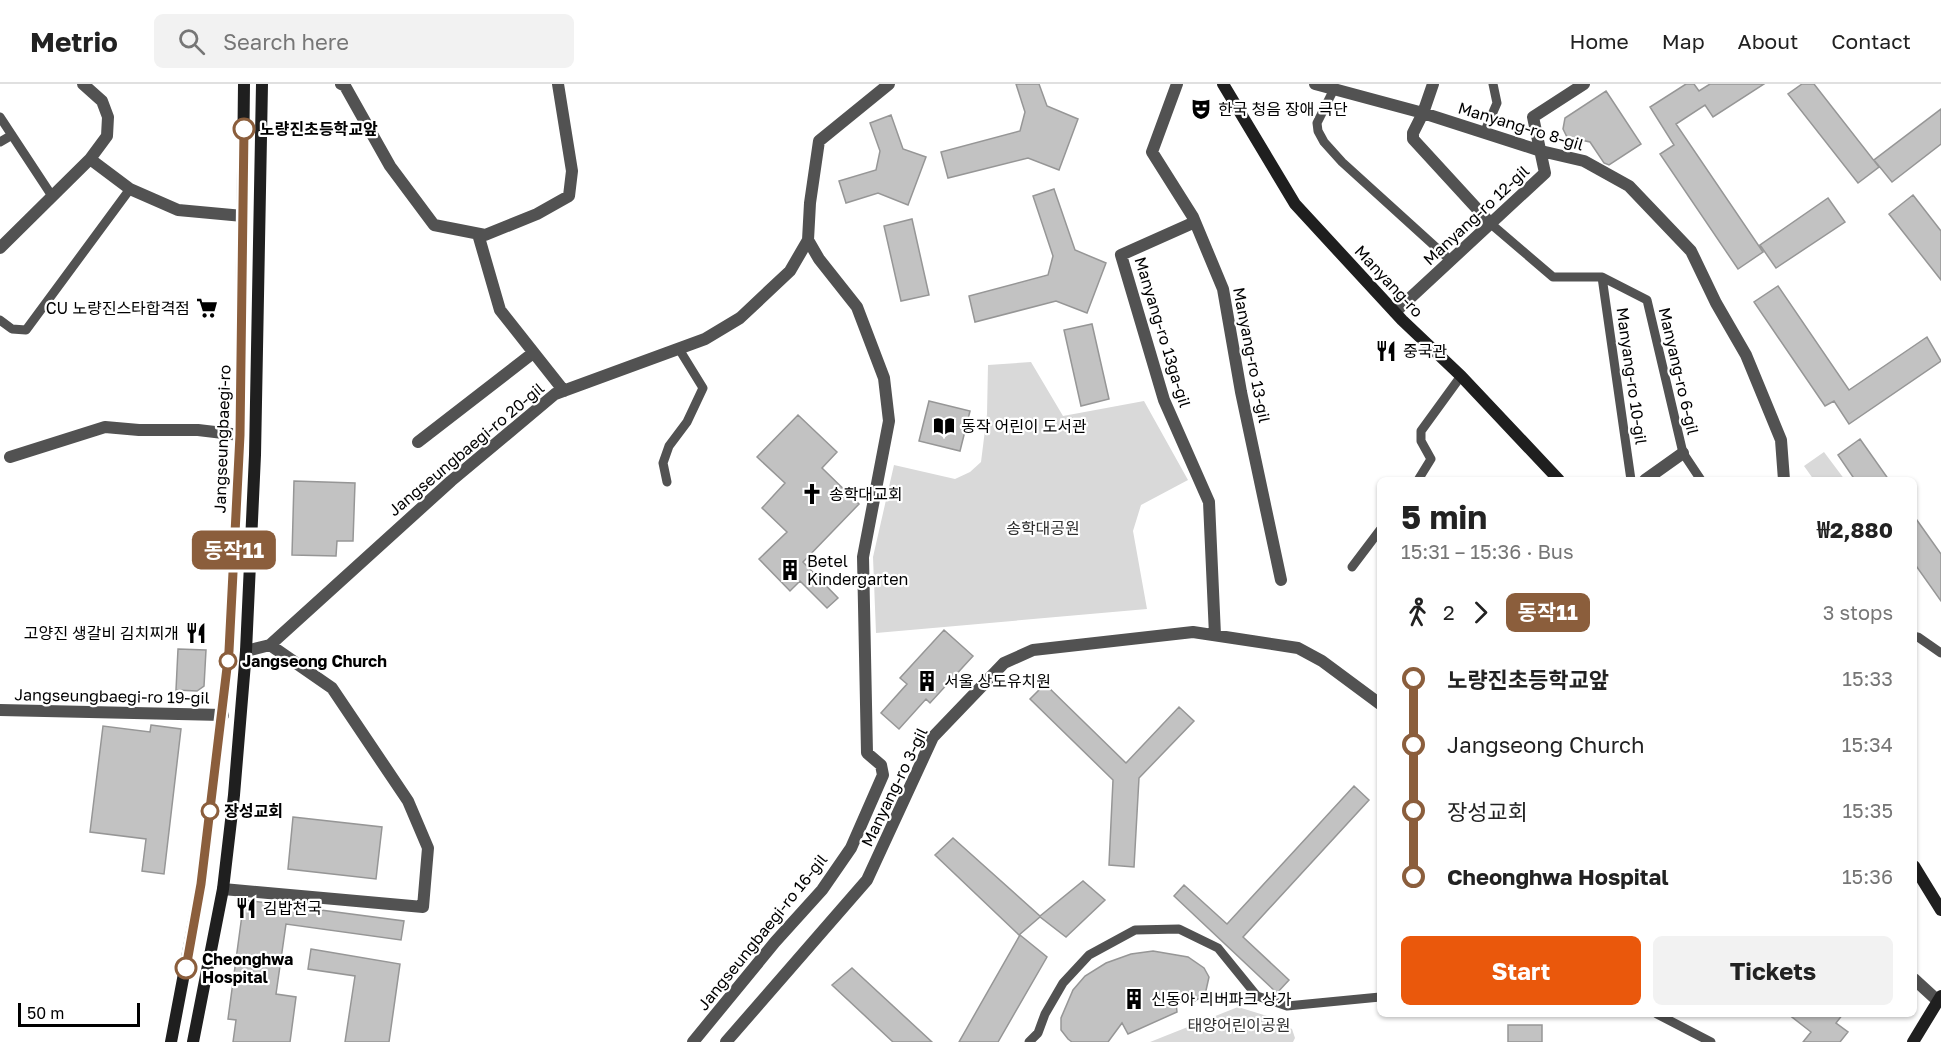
<!DOCTYPE html>
<meta charset="utf-8">
<style>
:root{--surface:#fff;--page:#f2f2f2;--text:#222;--muted:#767676;--line:#e0e0e0;--accent:#ea580c}
body{margin:0;font-family:"Golos Text","Noto Sans KR",sans-serif;background:var(--page);color:var(--text);height:100vh;display:flex;flex-direction:column;font-size:22px;white-space:nowrap}
*{box-sizing:border-box;margin:0}
p{font-size:20px;color:var(--muted)}
.icon{flex:none;width:33px;height:33px;fill:none;stroke:currentColor;stroke-width:2;stroke-linecap:round;stroke-linejoin:round}
.map{position:relative;flex:1;overflow:hidden}
.drawer{position:absolute;left:1377px;top:393px;width:540px;height:540px;display:flex;flex-direction:column;background:var(--surface);border-radius:9px;box-shadow:0 2px 4px #0004}
.drawer>*{flex:none}
.badge{padding:0 12px;border-radius:9px;font-size:21px;line-height:39px}
.scale{position:absolute;left:18px;bottom:15px;width:122px;box-sizing:border-box;padding-left:6px;border:3px solid #000;border-top:0;font-size:16px;line-height:21px;white-space:nowrap;color:#000;-webkit-text-stroke:4px #fff;paint-order:stroke}
.map>.badge{position:absolute;translate:-50% -50%;box-shadow:0 0 0 3px #fff}
.legs{display:flex;align-items:center;gap:9px;height:66px;padding:0 24px;font-size:20px}
.legs p{margin-inline-start:auto}
.headline{display:flex;align-items:center;justify-content:space-between;height:102px;padding:0 24px}
h1{font-size:33px;font-weight:700;line-height:45px}
.cta{display:flex;gap:12px;margin-top:auto;padding:12px 24px}
.cta a{flex:1;height:69px;border-radius:9px;background:var(--accent);color:#fff;font-size:24px;font-weight:700;line-height:69px;text-align:center}
.cta a+a{background:var(--page);color:var(--text)}
ul{padding:0 24px;list-style:none}
li{display:flex;align-items:center;gap:21px;height:66px;font-size:22px}
li i{display:grid;place-items:center;width:9px;height:100%;margin:0 8px;background:currentColor}
li i::after{content:'';width:15px;height:15px;margin:-8px;border:4px solid;border-radius:50%;background:var(--surface)}
li p{margin-inline-start:auto}
li:first-child i{background:linear-gradient(#0000 50%,currentColor 0)}
li:last-child i{background:linear-gradient(currentColor 50%,#0000 0)}
header{display:flex;align-items:center;gap:36px;box-sizing:border-box;height:84px;padding:0 30px;background:var(--surface);border-bottom:2px solid var(--line)}
header strong{font-size:28px}
nav{display:flex;gap:33px;margin-inline-start:auto;font-size:21px}
.search{width:420px;height:54px;background:var(--page);display:flex;align-items:center;gap:15px;box-sizing:border-box;padding:0 21px;border-radius:9px;color:var(--muted);font-size:22px}
.map>svg:first-child{display:block}
.green{fill:#d9d9d9}
.building{fill:#c2c2c2;stroke:#969696;stroke-width:1.5}
.lines{fill:none;stroke-linecap:round;stroke-linejoin:round}
.lane{stroke:#525252;stroke-width:9}
.street{stroke:#525252;stroke-width:12}
.secondary{stroke:#1f1f1f;stroke-width:12}
.line-1-casing{stroke:#fff;stroke-width:14}
.line-1{stroke:#8b5e3c;stroke-width:9}
.stop-1-dot{fill:#fff;stroke:#8b5e3c;stroke-width:3}
.labels{text-anchor:middle;stroke-width:4.5;stroke-linejoin:round;paint-order:stroke}
.poi-label{font-size:16px;fill:#000;stroke:#fff;text-anchor:start}
.street-label{font-size:16px;fill:#000;stroke:#fff}
.stop-label{font-size:16px;font-weight:bold;fill:#000;stroke:#fff;text-anchor:start}
.park-label{font-size:16px;fill:#303030;stroke:#fff}
</style>
<header>
<strong>Metrio</strong>
<div class="search"><svg class="icon" aria-label="search" viewBox="0 0 24 24"><circle cx="10" cy="10" r="6"/><path d="M15 15l6 6"/></svg>Search here</div>
<nav><a>Home</a><a>Map</a><a>About</a><a>Contact</a></nav>
</header>
<div class="map">
<svg width="1941" height="958" viewBox="0 0 1941 958">
<rect width="100%" height="100%" fill="#fff"/>
<path class="green" d="M1031,278L1063,332L1144,317L1188,396L1141,421L1133,447L1147,525L876,549L873,473L894,381L955,395L970,388L981,378L987,330L988,281Z
M1824,368L1845,396H1814L1804,382Z
M1238,923L1274,934L1292,945L1295,954L1293,958H1150Z"/>
<path class="building" d="M1016,0H1039L1047,22L1078,35L1059,86L1028,74L948,94L941,68L1020,47L1025,28Z
M1686,0H1694L1699,7L1710,0H1764L1713,33L1705,21L1676,40L1763,168L1738,185L1660,70L1674,61L1650,23Z
M1802,0H1814L1879,83L1858,99L1788,10Z
M1606,7L1641,60L1609,81L1604,79L1590,58L1567,53L1563,45L1565,34Z
M1941,25V60L1892,98L1874,76Z
M891,31L903,65L926,73L908,121L878,109L846,119L839,97L876,86L880,67L870,39Z
M1054,105L1075,166L1106,179L1087,229L1056,217L975,238L969,212L1048,191L1053,172L1033,112Z
M1913,111L1941,147V196L1889,130Z
M1828,114L1845,138L1776,184L1760,161Z
M912,135L929,211L901,217L884,142Z
M1778,202L1849,306L1927,253L1941,277L1849,340L1834,317L1825,322L1754,218Z
M1092,240L1109,315L1081,322L1064,246Z
M929,317L970,327L960,367L919,357Z
M798,331L837,368L822,384L859,420L803,478L838,514L827,524L800,497L790,507L759,475L787,448L762,424L785,399L757,373Z
M1860,355L1889,396H1855L1838,371Z
M294,397L355,399L353,457H337L336,472L292,471Z
M1914,432L1941,470V517L1914,479Z
M944,546L973,572L930,619L926,615L899,645L881,629L907,600L900,594Z
M178,565L206,566L204,602L197,607L176,606Z
M1045,600L1126,679L1179,623L1194,637L1139,694L1134,783L1109,781L1113,696L1030,615Z
M151,641L181,645L164,790L142,787L146,755L90,748L103,642L150,648Z
M1354,702L1369,716L1243,853L1289,896L1277,909L1174,812L1184,801L1227,840Z
M293,733L382,743L376,795L288,785Z
M953,754L1040,832L1083,797L1105,816L1066,853L1040,833L1019,851L935,771Z
M244,816L404,837L401,856L286,840L276,910L296,913L290,958H233L236,936L228,935Z
M1020,851L1047,873L998,958H959Z
M311,865L400,880L389,958H345L355,892L308,885Z
M1153,867L1188,873L1204,884L1209,893L1205,911L1193,918H1176L1177,928L1128,950L1122,939L1108,958H1072L1068,955L1061,946V934L1073,906L1085,892L1106,879L1131,870Z
M852,884L932,958H893L832,901Z
M1788,930H1843L1836,939L1848,948L1840,958H1803L1811,948Z
M1508,941H1542V958H1508Z"/>
<g class="lines">
<path class="lane" d="M1334,5L1317,39L1318,47L1324,58L1342,78L1450,176
M0,33L52,112
M1484,49L1497,19L1493,0
M0,58L12,51
M1491,140L1553,193H1602L1647,216L1683,369L1701,396
M1602,193L1631,396
M0,236L12,245L26,246L130,105
M1418,396L1431,375L1421,357V347L1461,292
M667,398L663,379L669,362L687,338L703,304L679,265
M1352,483L1380,446
M1914,552L1918,553L1941,569
M1657,930L1711,958
M1029,958L1038,949L1045,930L1063,899L1089,871L1135,846L1179,845L1218,864L1257,912L1287,922L1380,913"/>
<path class="street" d="M341,0L345,2L390,82L434,141L485,151L537,130L569,112L572,87L558,0
M1177,0L1152,68L1193,133L1223,205L1241,308L1281,496
M1315,0L1423,29L1541,67L1584,77L1629,102L1691,167L1716,219L1746,271L1781,356L1784,396
M1433,0L1423,29L1413,49V55L1491,140
M90,75L130,105L178,126L243,132
M1195,138L1121,171L1164,316L1209,418L1215,551
M478,150L500,226L564,307
M0,164L90,75L107,52L108,33L102,17L83,0
M1395,228L1545,89L1533,33L1584,0
M418,358L533,269
M10,373L105,343L139,346H198L240,351
M1645,396L1683,369
M246,567L270,561L451,397L555,310L705,255L740,234L790,187L808,156
M0,626L223,631
M223,805L423,823L428,764L408,717L332,604L270,561
M1914,895L1938,917
M693,958L775,858L822,806L851,764L883,691L881,681L867,669L863,473L889,337L884,294L857,223L819,175L808,156L810,119L819,57L889,0
M726,958L867,796L933,653L1004,579L1033,566L1193,548L1298,564L1322,577L1380,620"/>
<path class="secondary" d="M1223,0L1295,120L1402,236L1461,292L1559,396
M1914,782L1941,826
M171,958L201,800L229,567L240,351L244,0
M193,958L223,805L234,711L246,567L255,371L262,0
M1913,958L1941,912"/>
</g>
<g class="lines">
<defs>
<path id="line-1" d="M186,884L201,800L229,567L240,351L244,45"/>
</defs>
<use href="#line-1" class="line-1-casing"/>
<use href="#line-1" class="line-1"/>
</g>
<defs>
<symbol id="theatre-bare" viewBox="-9 -9 18 18"><path d="M-5-5.5Q0-4 5-5.5V0Q5 5 0 6Q-5 5-5 0ZM-3.3-2.5H-1v1.5H-3.3ZM1-2.5H3.3v1.5H1ZM-2.8 1Q0 5.5 2.8 1Z" fill="#000" stroke="#fff" stroke-width="2.5" paint-order="stroke"/></symbol>
<symbol id="supermarket-bare" viewBox="-9 -9 18 18"><path d="M-6-5.5h2.5l.6 2H6L4.5 2H-2.5L-4.4-4H-6ZM-1.5 3.2a1.3 1.3 0 1 0 .1 0ZM3 3.2a1.3 1.3 0 1 0 .1 0Z" fill="#000" stroke="#fff" stroke-width="2.5" paint-order="stroke"/></symbol>
<symbol id="restaurant-bare" viewBox="-9 -9 18 18"><path d="M-5-6h1v4h1v-4h1v4h1v-4h1v5L-1.5 .5V6h-2V.5L-5-1ZM5-6V6H3V1.5H1.5Q1.5-4 5-6Z" fill="#000" stroke="#fff" stroke-width="2.5" paint-order="stroke"/></symbol>
<symbol id="library-bare" viewBox="-9 -9 18 18"><path d="M-6-4Q-3-5.5-.7-3.5V5Q-3 3-6 4ZM6-4Q3-5.5 .7-3.5V5Q3 3 6 4Z" fill="#000" stroke="#fff" stroke-width="2.5" paint-order="stroke"/></symbol>
<symbol id="church-bare" viewBox="-9 -9 18 18"><path d="M-1.2-6h2.4v3.5h3.3v2.4h-3.3V6h-2.4V-.1h-3.3v-2.4h3.3Z" fill="#000" stroke="#fff" stroke-width="2.5" paint-order="stroke"/></symbol>
<symbol id="building-bare" viewBox="-9 -9 18 18"><path d="M-4-6H4V6H1V3H-1V6H-4ZM-2.5-4.3h1.7v1.8h-1.7ZM.8-4.3h1.7v1.8H.8ZM-2.5-1h1.7V.8h-1.7ZM.8-1h1.7V.8H.8Z" fill="#000" stroke="#fff" stroke-width="2.5" paint-order="stroke"/></symbol>
</defs>
<g fill-rule="evenodd">
<use href="#theatre-bare" x="1186" y="10" width="30" height="30"/>
<use href="#supermarket-bare" x="192" y="209" width="30" height="30"/>
<use href="#restaurant-bare" x="1371" y="252" width="30" height="30"/>
<use href="#library-bare" x="929" y="327" width="30" height="30"/>
<use href="#church-bare" x="797" y="395" width="30" height="30"/>
<use href="#building-bare" x="775" y="471" width="30" height="30"/>
<use href="#restaurant-bare" x="181" y="534" width="30" height="30"/>
<use href="#building-bare" x="912" y="582" width="30" height="30"/>
<use href="#restaurant-bare" x="231" y="809" width="30" height="30"/>
<use href="#building-bare" x="1119" y="900" width="30" height="30"/>
</g>
<g class="stop-1-dot">
<circle cx="244" cy="45" r="10"/>
<circle cx="228" cy="577" r="8"/>
<circle cx="210" cy="727" r="8"/>
<circle cx="186" cy="884" r="10"/>
</g>
<g class="labels">
<g class="poi-label">
<text x="1218" y="31">한국 청음 장애 극단</text>
<text x="190" y="230" text-anchor="end">CU 노량진스타합격점</text>
<text x="1403" y="273">중국관</text>
<text x="961" y="348">동작 어린이 도서관</text>
<text x="829" y="416">송학대교회</text>
<text x="807" y="483">Betel<tspan x="807" dy="18">Kindergarten</tspan></text>
<text x="179" y="555" text-anchor="end">고양진 생갈비 김치찌개</text>
<text x="944" y="603">서울 상도유치원</text>
<text x="263" y="830">김밥천국</text>
<text x="1151" y="921">신동아 리버파크 상가</text>
</g>
<g class="street-label">
<text transform="translate(1521 42) rotate(17)" y="6">Manyang-ro 8-gil</text>
<text transform="translate(1476 131) rotate(-43)" y="6">Manyang-ro 12-gil</text>
<text transform="translate(1389 197) rotate(47)" y="6">Manyang-ro</text>
<text transform="translate(1163 248) rotate(73)" y="6">Manyang-ro 13ga-gil</text>
<text transform="translate(1252 271) rotate(79)" y="6">Manyang-ro 13-gil</text>
<text transform="translate(1679 287) rotate(77)" y="6">Manyang-ro 6-gil</text>
<text transform="translate(1632 292) rotate(82)" y="6">Manyang-ro 10-gil</text>
<text transform="translate(222 355) rotate(-88)" y="6">Jangseungbaegi-ro</text>
<text transform="translate(466 365) rotate(-40)" y="6">Jangseungbaegi-ro 20-gil</text>
<text transform="translate(112 612) rotate(1)" y="6">Jangseungbaegi-ro 19-gil</text>
<text transform="translate(894 703) rotate(-64)" y="6">Manyang-ro 3-gil</text>
<text transform="translate(762 848) rotate(-51)" y="6">Jangseungbaegi-ro 16-gil</text>
</g>
<g class="stop-label">
<text x="260" y="51">노량진초등학교앞</text>
<text x="242" y="583">Jangseong Church</text>
<text x="224" y="733">장성교회</text>
<text x="202" y="881">Cheonghwa<tspan x="202" dy="18">Hospital</tspan></text>
</g>
<g class="park-label">
<text x="1043" y="450">송학대공원</text>
<text x="1239" y="947">태양어린이공원</text>
</g>
</g>
</svg>
<div class="scale">50 m</div>
<b class="badge" style="left:234px;top:466px;background:#8b5e3c;color:#fff">동작11</b>
<section class="drawer">
<div class="headline"><div><h1>5 min</h1><p>15:31 – 15:36 · Bus</p></div><b>₩2,880</b></div>
<div class="legs"><svg class="icon" aria-label="walk" viewBox="0 0 24 24"><circle cx="13" cy="4" r="2"/><path d="M13 8l-2 6 4 7M11 14l-3 7M7 12l3-4h3l4 4"/></svg>2<svg class="icon" aria-label="forward" viewBox="0 0 24 24"><path d="M9 5l7 7-7 7"/></svg><b class="badge" style="background:#8b5e3c;color:#fff">동작11</b><p>3 stops</p></div>
<ul>
<li><i style="color:#8b5e3c"></i><b>노량진초등학교앞</b><p>15:33</p></li>
<li><i style="color:#8b5e3c"></i><span>Jangseong Church</span><p>15:34</p></li>
<li><i style="color:#8b5e3c"></i><span>장성교회</span><p>15:35</p></li>
<li><i style="color:#8b5e3c"></i><b>Cheonghwa Hospital</b><p>15:36</p></li>
</ul>
<div class="cta"><a>Start</a><a>Tickets</a></div>
</section>
</div>
